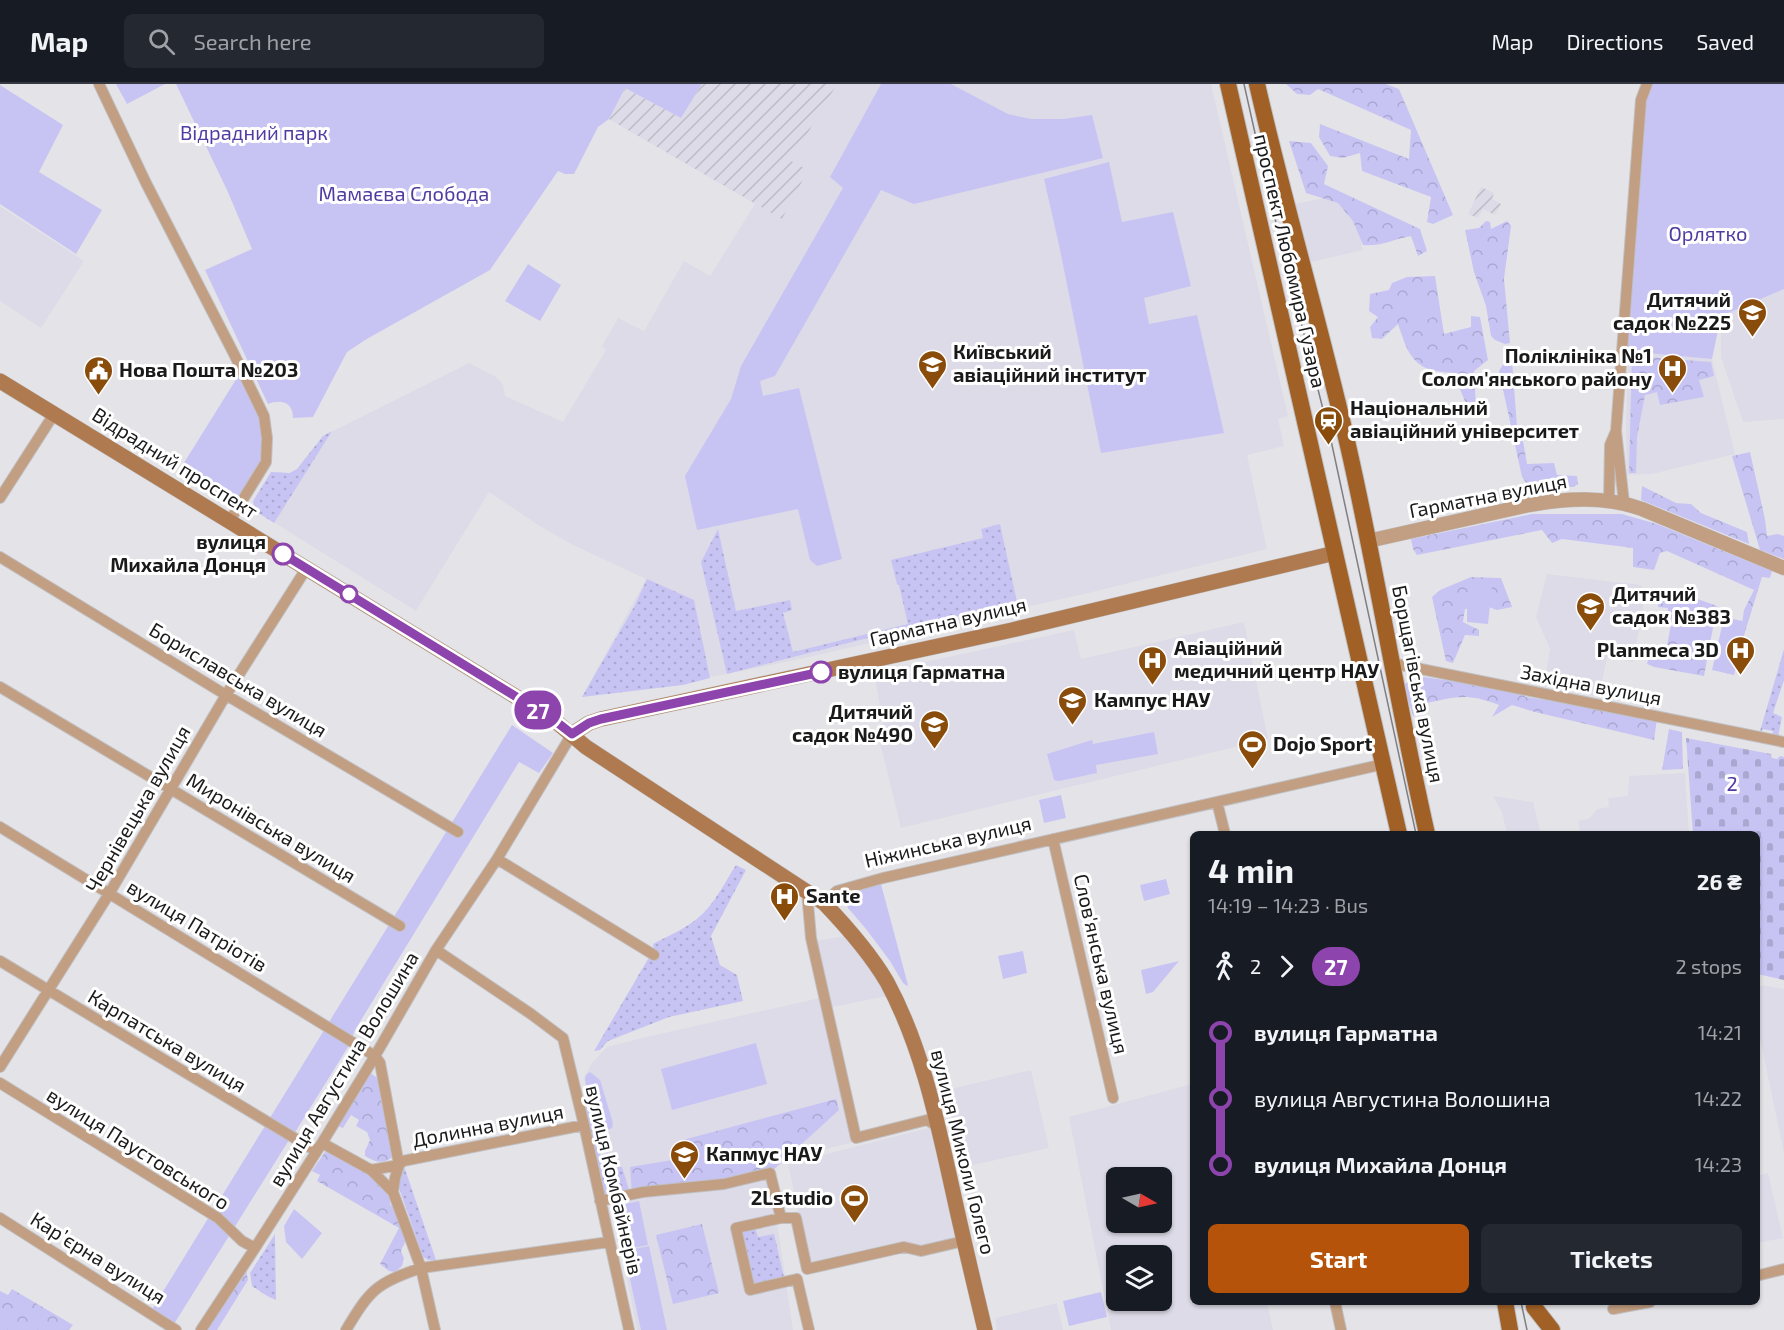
<!DOCTYPE html>
<meta charset="utf-8">
<style>
:root{--surface:#171b24;--page:#242831;--text:#f1f3f6;--muted:#9ea1a6;--line:#363941;--accent:#b45309}
body{margin:0;font-family:"Exo 2",sans-serif;background:var(--page);color:var(--text);height:100vh;display:flex;flex-direction:column;font-size:22px;white-space:nowrap}
*{box-sizing:border-box;margin:0}
p{font-size:20px;color:var(--muted)}
.icon{flex:none;width:33px;height:33px;fill:none;stroke:currentColor;stroke-width:2;stroke-linecap:round;stroke-linejoin:round}
.map{position:relative;flex:1;overflow:hidden}
.sheet{position:absolute;left:1190px;top:747px;width:570px;height:474px;display:flex;flex-direction:column;background:var(--surface);border-radius:9px;box-shadow:0 2px 4px #0004}
.sheet>*{flex:none}
.badge{padding:0 12px;border-radius:20px;font-size:21px;line-height:39px}
.needle{width:39px;rotate:99deg}
.controls{position:absolute;left:1106px;top:1083px;display:grid;gap:12px}
.controls a{display:grid;place-items:center;width:66px;height:66px;border-radius:9px;background:var(--surface);box-shadow:0 2px 4px #0004;font-size:30px}
.map>.badge{position:absolute;translate:-50% -50%;box-shadow:0 0 0 3px #fff}
.legs{display:flex;align-items:center;gap:9px;height:66px;padding:0 18px;font-size:20px}
.legs p{margin-inline-start:auto}
.overview{display:flex;align-items:center;justify-content:space-between;height:102px;padding:0 18px}
h1{font-size:33px;font-weight:700;line-height:45px}
.button{display:flex;gap:12px;margin-top:auto;padding:12px 18px}
.button a{flex:1;height:69px;border-radius:9px;background:var(--accent);color:#fff;font-size:24px;font-weight:700;line-height:69px;text-align:center}
.button a+a{background:var(--page);color:var(--text)}
ul{padding:0 18px;list-style:none}
li{display:flex;align-items:center;gap:21px;height:66px;font-size:22px}
li i{display:grid;place-items:center;width:9px;height:100%;margin:0 8px;background:currentColor}
li i::after{content:'';width:15px;height:15px;margin:-8px;border:4px solid;border-radius:50%;background:var(--surface)}
li p{margin-inline-start:auto}
li:first-child i{background:linear-gradient(#0000 50%,currentColor 0)}
li:last-child i{background:linear-gradient(currentColor 50%,#0000 0)}
header{display:flex;align-items:center;gap:36px;box-sizing:border-box;height:84px;padding:0 30px;background:var(--surface);border-bottom:2px solid var(--line)}
header strong{font-size:28px}
nav{display:flex;gap:33px;margin-inline-start:auto;font-size:21px}
.search{width:420px;height:54px;background:var(--page);display:flex;align-items:center;gap:15px;box-sizing:border-box;padding:0 21px;border-radius:9px;color:var(--muted);font-size:22px}
.map>svg:first-child{display:block}
.built{fill:#dcdbe7;fill-rule:evenodd}
.industrial{fill:url(#industrial-furrows)}
.grass{fill:url(#grass-dots)}
.forest{fill:url(#forest-crowns)}
.cemetery{fill:url(#cemetery-stones)}
.green{fill:#c7c4f4}
.lines{fill:none;stroke-linecap:round;stroke-linejoin:round}
.minor-casing{stroke:#c0c0c3;stroke-width:12}
.tertiary-casing{stroke:#c0c0c3;stroke-width:15}
.secondary-casing{stroke:#c0c0c3;stroke-width:16}
.primary-casing{stroke:#c0c0c3;stroke-width:18}
.minor{stroke:#c29e82;stroke-width:10}
.tertiary{stroke:#c29e82;stroke-width:14}
.secondary{stroke:#af7a50;stroke-width:15}
.primary{stroke:#a06026;stroke-width:16}
.tram{stroke:#7f7f82;stroke-width:1.5}
.line-1-casing{stroke:#fff;stroke-width:14}
.line-1{stroke:#8e44ad;stroke-width:9}
.stop-1-dot{fill:#fff;stroke:#8e44ad;stroke-width:3}
.labels{text-anchor:middle;stroke-width:6;stroke-linejoin:round;paint-order:stroke}
.park-label{font-size:20px;fill:#503ba2;stroke:#fff}
.street-label{font-size:20px;fill:#1a1a1b;stroke:#fff}
.poi-label{font-size:20px;font-weight:bold;fill:#1a1a1b;stroke:#fff;text-anchor:start}
.stop-label{font-size:20px;font-weight:bold;fill:#1a1a1b;stroke:#fff;text-anchor:end}
</style>
<header>
<strong>Map</strong>
<div class="search"><svg class="icon" aria-label="search" viewBox="0 0 24 24"><circle cx="10" cy="10" r="6"/><path d="M15 15l6 6"/></svg>Search here</div>
<nav><a>Map</a><a>Directions</a><a>Saved</a></nav>
</header>
<div class="map">
<svg width="1784" height="1246" viewBox="0 0 1784 1246">
<defs>
<pattern id="industrial-furrows" width="10" height="10" patternUnits="userSpaceOnUse" patternTransform="scale(1.5)"><rect width="10" height="10" fill="#dcdbe7"/><path d="M-1 1l2-2M0 10L10 0M9 11l2-2" fill="none" stroke="#bcbbc6"/></pattern>
<pattern id="grass-dots" width="8" height="8" patternUnits="userSpaceOnUse" patternTransform="scale(1.5)"><rect width="8" height="8" fill="#c7c4f4"/><path d="M2 2h.1M6 6h.1" fill="none" stroke="#aaa8d1" stroke-width="1.8" stroke-linecap="round"/></pattern>
<pattern id="forest-crowns" width="20" height="18" patternUnits="userSpaceOnUse" patternTransform="scale(1.5)"><rect width="20" height="18" fill="#c7c4f4"/><path d="M2 6a3 3 0 1 1 6 0M12 15a3 3 0 1 1 6 0" fill="none" stroke="#aaa8d1"/></pattern>
<pattern id="cemetery-stones" width="16" height="16" patternUnits="userSpaceOnUse" patternTransform="scale(1.5)"><rect width="16" height="16" fill="#c7c4f4"/><path d="M2 7V4a2 2 0 0 1 4 0v3zM10 15v-3a2 2 0 0 1 4 0v3z" fill="#aaa8d1"/></pattern>
</defs>
<rect width="100%" height="100%" fill="#e4e4e8"/>
<path class="built" d="M702,0H1211L1288,332L1278,335L1284,362L1247,371L1267,465L1101,506L800,575L722,591L582,613L646,495L573,461L538,441L489,408L416,527L254,426L253,417L271,388L290,389L297,385L323,352L469,279L496,293L503,300L505,312L563,338L606,266L602,262L618,234L644,247L684,177L710,192L755,120L609,35L681,34Z
M1332,112L1351,116L1363,166L1311,178L1296,120Z
M0,122L84,177L41,244L0,217Z
M1784,205V335L1743,338L1721,273V232Z
M1628,268L1712,275L1735,370L1652,390L1627,391L1626,342Z
M1547,490L1641,501L1645,512L1633,578L1607,573L1599,613L1544,602L1550,565L1536,533Z
M1244,538L1268,655L901,744L877,647L885,637L881,628L874,589L1074,546L1081,575Z
M1685,689L1689,750H1577L1576,747L1580,746L1578,737L1590,734L1597,725L1609,723L1608,714L1628,712L1629,692Z
M1493,712L1533,718L1541,750H1507L1502,728Z
M846,852L872,885L887,912L828,924L814,857Z
M1762,901L1784,905V1069L1757,940V906Z
M820,914L855,1058L766,1079L774,1118L793,1246H637L612,1118L605,1120L584,993L592,979L607,963L646,953Z
M1031,986L1049,1064L964,1083L946,1006Z
M1192,1000V1218H1267L1273,1246H1111L1069,1033ZM1116,1094H1161V1138H1116ZM1116,1172H1161V1216H1116Z
M932,1043L959,1161L903,1166L811,1187L788,1080Z
M1768,1089L1783,1154L1757,1159V1092Z
M1057,1219L1063,1246H997L995,1234Z"/>
<path class="industrial" d="M702,0H837L791,77L808,86L782,135L609,35L625,4L681,34Z
M1481,103L1494,109L1492,115L1501,120L1495,131L1483,125L1478,134L1468,130Z"/>
<path class="grass" d="M332,347L274,439L254,426L253,417L271,388L290,389L297,385L323,352Z
M1000,440L1017,518L899,546L727,590L701,478L718,445L736,527L790,516L792,526L783,529L793,568L908,540L899,501L897,500L891,476L983,454L981,445Z
M647,495L694,516L710,594L683,601L582,613L634,523Z
M1784,565V596L1773,629L1782,633L1778,653L1772,652L1773,647L1763,645L1762,647H1760Z
M736,781L746,786L711,852L720,881L737,891L743,917L669,933L608,957L600,966L594,967L648,875L652,873L654,867L653,860C672,850 694,841 708,824C719,811 727,795 736,781Z
M586,1012L600,1070L609,1091L618,1089L617,1083H622L630,1109L602,1111L581,1013Z
M404,1082L436,1176H428L423,1173L399,1104L401,1091Z
M755,1144L758,1153L774,1150L784,1193L753,1202L740,1147Z
M275,1150L276,1216L267,1212L252,1202L250,1189Z"/>
<path class="forest" d="M1286,0H1386L1399,5L1453,131L1433,140L1427,138L1431,113L1362,87L1360,69L1343,74L1330,72L1319,53L1320,40L1409,75L1411,46L1318,5L1310,11L1297,10Z
M1289,57L1311,59L1328,82L1324,100L1420,145L1427,167L1418,172L1411,152C1394,155 1381,163 1363,161L1353,137L1338,119L1306,109Z
M1486,137L1490,138L1491,145L1507,137L1511,142L1504,195L1510,259L1505,260L1495,256L1491,252L1486,222L1474,188L1465,146L1479,144Z
M1435,192L1444,250L1471,243V232L1480,233L1488,276L1474,287L1476,322H1467L1453,289C1445,288 1436,288 1429,285C1409,279 1404,257 1398,240L1382,255L1372,254L1370,243L1378,233L1369,227L1370,210L1389,206L1392,199L1407,193Z
M1632,272L1711,278L1714,292L1699,296L1704,313L1660,321L1657,308L1645,311L1637,353L1636,389H1629Z
M1512,276L1517,342L1522,351L1527,380L1554,379L1557,391L1577,392L1578,400L1574,403C1564,403 1553,401 1544,395L1539,398L1527,400L1522,393L1499,287L1504,279Z
M1750,368L1765,435L1767,452L1778,450L1784,452V475L1760,466L1732,372Z
M1642,402L1676,419L1691,420L1701,429L1747,448L1749,460L1641,416Z
M1532,430H1622L1657,440L1772,487L1770,494L1762,493L1733,587L1727,590L1739,560L1744,526L1754,506L1667,467L1660,469L1654,486L1633,483V464L1562,455L1552,459L1542,446L1417,471L1413,465L1411,455Z
M1471,493L1501,494L1512,523L1497,526L1483,521L1465,525L1463,538L1479,546V552L1465,551L1453,579L1446,577L1432,513L1440,506Z
M1667,509H1681L1717,522L1704,592L1654,583L1647,580L1649,572L1665,573L1672,535L1667,532L1668,524L1658,523L1659,515Z
M1424,593L1514,606L1526,613L1606,625L1630,633L1657,635L1654,656L1535,628L1512,621L1492,633L1499,621C1465,608 1456,613 1422,620L1420,632H1413L1403,600Z
M1669,645L1682,648L1683,685L1662,686Z
M369,988L379,995L392,1065V1073C383,1081 375,1078 365,1072V1067L370,1056L367,1048L356,1042L359,1036L351,1031L343,1044L337,1042Z
M836,1015L839,1026L770,1089L632,1110L630,1083L679,1075V1057Z
M325,1068C346,1073 392,1095 390,1120C398,1131 412,1152 402,1164L401,1168L404,1174L402,1182L395,1188L389,1187L380,1180L399,1144L317,1097L320,1091L312,1087Z
M702,1140L719,1209L673,1220L656,1151Z
M246,1185L248,1196L217,1246H205Z
M12,1205L73,1241L69,1246H0V1207L8,1211Z"/>
<path class="cemetery" d="M1686,654L1771,670L1772,674L1777,675L1780,672L1784,673V896L1757,890L1756,750H1693Z"/>
<path class="green" d="M116,0H165L127,20Z
M176,0H702L681,34L625,4L609,35L598,43L574,90H565L558,87L490,186L365,256L347,268L313,333L293,334C293,318 281,315 268,320L205,186L252,165L227,106Z
M881,0H951L1008,30L1031,35H1063L1092,31L1103,74L914,120L881,106L775,292L760,297L763,312L799,304L842,475L817,482L810,476L798,425L697,446L685,392L731,315L741,282L843,104L830,93Z
M1648,0H1784V205L1721,232L1712,275L1623,267L1642,16Z
M0,1L63,41L39,88L102,126L76,170L0,120Z
M1109,78L1122,138L1173,128L1191,202L1144,214L1149,240L1197,231L1224,349L1101,369L1059,161L1044,95Z
M528,180L561,201L540,237L505,217Z
M1426,210L1432,234L1411,239L1406,215Z
M240,289L262,333L263,375L239,417L182,382Z
M1492,502L1488,540L1467,538V508Z
M1683,517L1714,523L1708,554L1677,548Z
M1724,533L1747,538L1734,591L1712,586Z
M512,641L553,669L539,689L519,678L355,946L348,963L294,1050L289,1056L174,1240L151,1227Z
M1154,648L1158,670L1096,681L1097,689L1059,697L1054,696L1047,670L1092,656L1093,660Z
M1061,711L1066,734L1044,739L1039,716Z
M1166,795L1170,810L1144,817L1140,801Z
M881,800L908,901L907,902L903,899L890,877L866,845L848,824L844,816L851,807Z
M1023,867L1027,889L1003,895L998,872Z
M1179,877L1153,908L1146,910L1141,886Z
M756,959L767,1000L672,1026L661,985Z
M590,988L600,996L613,1039L612,1044L602,1048H597L592,1037L585,995L586,991Z
M639,1117L648,1161L627,1165L617,1122Z
M294,1125L322,1149L302,1175L286,1158L284,1142Z
M649,1162L667,1246H641L624,1167Z
M1101,1208L1107,1233L1069,1242L1063,1217Z"/>
<g class="lines">
<defs>
<path id="minor" d="M99,0L146,99L234,270L264,332L267,354L266,378L229,438
M0,414L54,330
M1609,417L1610,361L1616,347
M1624,419L1616,347L1641,16L1647,0
M0,473L226,611L458,748
M1391,579L1784,658
M0,603L400,842
M1217,718L1225,750
M0,743L375,972L380,979L399,1081L395,1094L393,1108L421,1184L435,1246
M1053,755L1113,1014
M497,775L654,871
M807,808L811,854L856,1054L927,1036L939,1043
M824,819L837,807L883,794L1384,680
M436,866L531,930L563,954L584,1041L629,1246
M0,877L316,1067
M0,983L109,810L226,611L306,485
M0,999L218,1134L242,1157L255,1164
M322,1059L371,1086L393,1108
M371,1086L399,1081L403,1077L584,1041
M600,1117L643,1108L724,1100L770,1089L781,1134H796L807,1185L904,1163L921,1167L964,1157
M0,1134L176,1246
M781,1134L736,1144L750,1206L797,1195L809,1246
M1756,1192L1784,1185
M1335,1218L1341,1246
M1613,1225L1650,1218
M201,1246L255,1164L322,1059L375,972L436,866L497,775L572,650
M346,1246C370,1206 376,1199 421,1184L609,1158"/>
<path id="tertiary" d="M1368,457L1529,421C1567,414 1605,412 1642,425L1784,484"/>
<path id="secondary" d="M0,297L554,636L586,663L824,819C847,843 870,869 887,898C922,963 937,1036 953,1108C963,1154 974,1200 985,1246
M572,650L589,639L601,635L1012,546L1335,469"/>
<path id="primary" d="M1228,0L1399,750
M1257,0C1285,123 1321,243 1349,366C1378,494 1398,623 1427,750
M1505,1218L1510,1246
M1534,1223L1552,1246"/>
</defs>
<use href="#minor" class="minor-casing"/>
<use href="#tertiary" class="tertiary-casing"/>
<use href="#secondary" class="secondary-casing"/>
<use href="#primary" class="primary-casing"/>
<use href="#minor" class="minor"/>
<use href="#tertiary" class="tertiary"/>
<use href="#secondary" class="secondary"/>
<use href="#primary" class="primary"/>
<path class="tram" d="M1244,0L1268,107L1332,361L1416,750
M1521,1218L1527,1246"/>
</g>
<g class="lines">
<defs>
<path id="line-1" d="M283,470L554,636L572,650L589,639L601,635L821,588"/>
</defs>
<use href="#line-1" class="line-1-casing"/>
<use href="#line-1" class="line-1"/>
</g>
<defs>
<symbol id="school-pin" viewBox="-11 -11 22 30"><path d="M0 17L-7.5 6A9.5 9.5 0 1 1 7.5 6Z" fill="#894c0b" stroke="#fff"/><path d="M0-5L7-2L0 1L-7-2ZM-4 1L0 2.5L4 1V4Q0 6-4 4Z" fill="#fff"/></symbol>
<symbol id="university-pin" viewBox="-11 -11 22 30"><path d="M0 17L-7.5 6A9.5 9.5 0 1 1 7.5 6Z" fill="#894c0b" stroke="#fff"/><path d="M0-5L7-2L0 1L-7-2ZM-4 1L0 2.5L4 1V4Q0 6-4 4Z" fill="#fff"/></symbol>
<symbol id="hospital-pin" viewBox="-11 -11 22 30"><path d="M0 17L-7.5 6A9.5 9.5 0 1 1 7.5 6Z" fill="#894c0b" stroke="#fff"/><path d="M-5-5h3v3.5h4V-5h3V5h-3V1.5h-4V5h-3Z" fill="#fff"/></symbol>
<symbol id="civic-pin" viewBox="-11 -11 22 30"><path d="M0 17L-7.5 6A9.5 9.5 0 1 1 7.5 6Z" fill="#894c0b" stroke="#fff"/><path d="M-.6-6.5H3V-4.5H.6V-3L4-1V1h2V6H-6V1h2V-1L-.6-3ZM-1.2 2.5V6h2.4V2.5Z" fill="#fff"/></symbol>
<symbol id="station-pin" viewBox="-11 -11 22 30"><path d="M0 17L-7.5 6A9.5 9.5 0 1 1 7.5 6Z" fill="#894c0b" stroke="#fff"/><path d="M-3-6H3Q5-6 5-4V2Q5 4 3 4L4.5 6H3L1.5 4h-3L-3 6H-4.5L-3 4Q-5 4-5 2V-4Q-5-6-3-6ZM-3.5-4v3h7v-3ZM-3.5 1v1.5H-2V1ZM2 1v1.5H3.5V1Z" fill="#fff"/></symbol>
<symbol id="stadium-pin" viewBox="-11 -11 22 30"><path d="M0 17L-7.5 6A9.5 9.5 0 1 1 7.5 6Z" fill="#894c0b" stroke="#fff"/><path d="M0-5a6.5 5 0 1 0 0 10a6.5 5 0 1 0 0-10ZM-3.5-1.8h7v3.6h-7Z" fill="#fff"/></symbol>
</defs>
<g fill-rule="evenodd">
<use href="#school-pin" x="1736" y="212" width="33" height="45"/>
<use href="#university-pin" x="916" y="264" width="33" height="45"/>
<use href="#hospital-pin" x="1656" y="268" width="33" height="45"/>
<use href="#civic-pin" x="82" y="270" width="33" height="45"/>
<use href="#station-pin" x="1312" y="320" width="33" height="45"/>
<use href="#school-pin" x="1574" y="506" width="33" height="45"/>
<use href="#hospital-pin" x="1724" y="550" width="33" height="45"/>
<use href="#hospital-pin" x="1136" y="560" width="33" height="45"/>
<use href="#university-pin" x="1056" y="600" width="33" height="45"/>
<use href="#school-pin" x="918" y="624" width="33" height="45"/>
<use href="#stadium-pin" x="1236" y="644" width="33" height="45"/>
<use href="#hospital-pin" x="768" y="796" width="33" height="45"/>
<use href="#university-pin" x="668" y="1054" width="33" height="45"/>
<use href="#stadium-pin" x="838" y="1098" width="33" height="45"/>
</g>
<g class="stop-1-dot">
<circle cx="283" cy="470" r="10"/>
<circle cx="349" cy="510" r="8"/>
<circle cx="821" cy="588" r="10"/>
</g>
<g class="labels">
<g class="park-label">
<text x="254" y="56">Відрадний парк</text>
<text x="404" y="117">Мамаєва Слобода</text>
<text x="1708" y="157">Орлятко</text>
<text x="1732" y="707">2</text>
</g>
<g class="street-label">
<text transform="translate(1290 177) rotate(77)" y="7">проспект Любомира Гузара</text>
<text transform="translate(175 379) rotate(32)" y="7">Відрадний проспект</text>
<text transform="translate(1488 412) rotate(-11)" y="7">Гарматна вулиця</text>
<text transform="translate(948 538) rotate(-13)" y="7">Гарматна вулиця</text>
<text transform="translate(238 596) rotate(31)" y="7">Бориславська вулиця</text>
<text transform="translate(1418 600) rotate(79)" y="7">Борщагівська вулиця</text>
<text transform="translate(1591 601) rotate(11)" y="7">Західна вулиця</text>
<text transform="translate(138 725) rotate(-60)" y="7">Чернівецька вулиця</text>
<text transform="translate(271 744) rotate(31)" y="7">Миронівська вулиця</text>
<text transform="translate(948 758) rotate(-13)" y="7">Ніжинська вулиця</text>
<text transform="translate(197 842) rotate(31)" y="7">вулиця Патріотів</text>
<text transform="translate(1101 880) rotate(77)" y="7">Слов'янська вулиця</text>
<text transform="translate(167 957) rotate(31)" y="7">Карпатська вулиця</text>
<text transform="translate(344 985) rotate(-59)" y="7">вулиця Августина Волошина</text>
<text transform="translate(488 1042) rotate(-11)" y="7">Долинна вулиця</text>
<text transform="translate(138 1065) rotate(32)" y="7">вулиця Паустовського</text>
<text transform="translate(963 1068) rotate(76)" y="7">вулиця Миколи Голего</text>
<text transform="translate(614 1096) rotate(77)" y="7">вулиця Комбайнерів</text>
<text transform="translate(98 1174) rotate(32)" y="7">Карʼєрна вулиця</text>
</g>
<g class="poi-label">
<text x="1731" y="223" text-anchor="end">Дитячий<tspan x="1731" dy="23">садок №225</tspan></text>
<text x="953" y="275">Київський<tspan x="953" dy="23">авіаційний інститут</tspan></text>
<text x="1652" y="279" text-anchor="end">Поліклініка №1<tspan x="1652" dy="23">Солом'янського району</tspan></text>
<text x="119" y="293">Нова Пошта №203</text>
<text x="1350" y="331">Національний<tspan x="1350" dy="23">авіаційний університет</tspan></text>
<text x="1612" y="517">Дитячий<tspan x="1612" dy="23">садок №383</tspan></text>
<text x="1174" y="571">Авіаційний<tspan x="1174" dy="23">медичний центр НАУ</tspan></text>
<text x="1719" y="573" text-anchor="end">Planmeca 3D</text>
<text x="1094" y="623">Кампус НАУ</text>
<text x="913" y="635" text-anchor="end">Дитячий<tspan x="913" dy="23">садок №490</tspan></text>
<text x="1273" y="667">Dojo Sport</text>
<text x="806" y="819">Sante</text>
<text x="706" y="1077">Капмус НАУ</text>
<text x="833" y="1121" text-anchor="end">2Lstudio</text>
</g>
<g class="stop-label">
<text x="266" y="465">вулиця<tspan x="266" dy="23">Михайла Донця</tspan></text>
<text x="838" y="595" text-anchor="start">вулиця Гарматна</text>
</g>
</g>
</svg>
<div class="controls">
<a><svg class="needle" viewBox="-14 -14 28 28"><path d="M0-13l5 13h-10z" fill="#e53935"/><path d="M0 13l5-13h-10z" fill="#9ea1a6"/></svg></a>
<a><svg class="icon" aria-label="layers" viewBox="0 0 24 24"><path d="M12 4l9 5-9 5-9-5zM3 14l9 5 9-5"/></svg></a>
</div>
<b class="badge" style="left:538px;top:626px;background:#8e44ad;color:#fff">27</b>
<section class="sheet">
<div class="overview"><div><h1>4 min</h1><p>14:19 – 14:23 · Bus</p></div><b>26 ₴</b></div>
<div class="legs"><svg class="icon" aria-label="walk" viewBox="0 0 24 24"><circle cx="13" cy="4" r="2"/><path d="M13 8l-2 6 4 7M11 14l-3 7M7 12l3-4h3l4 4"/></svg>2<svg class="icon" aria-label="forward" viewBox="0 0 24 24"><path d="M9 5l7 7-7 7"/></svg><b class="badge" style="background:#8e44ad;color:#fff">27</b><p>2 stops</p></div>
<ul>
<li><i style="color:#8e44ad"></i><b>вулиця Гарматна</b><p>14:21</p></li>
<li><i style="color:#8e44ad"></i><span>вулиця Августина Волошина</span><p>14:22</p></li>
<li><i style="color:#8e44ad"></i><b>вулиця Михайла Донця</b><p>14:23</p></li>
</ul>
<div class="button"><a>Start</a><a>Tickets</a></div>
</section>
</div>
